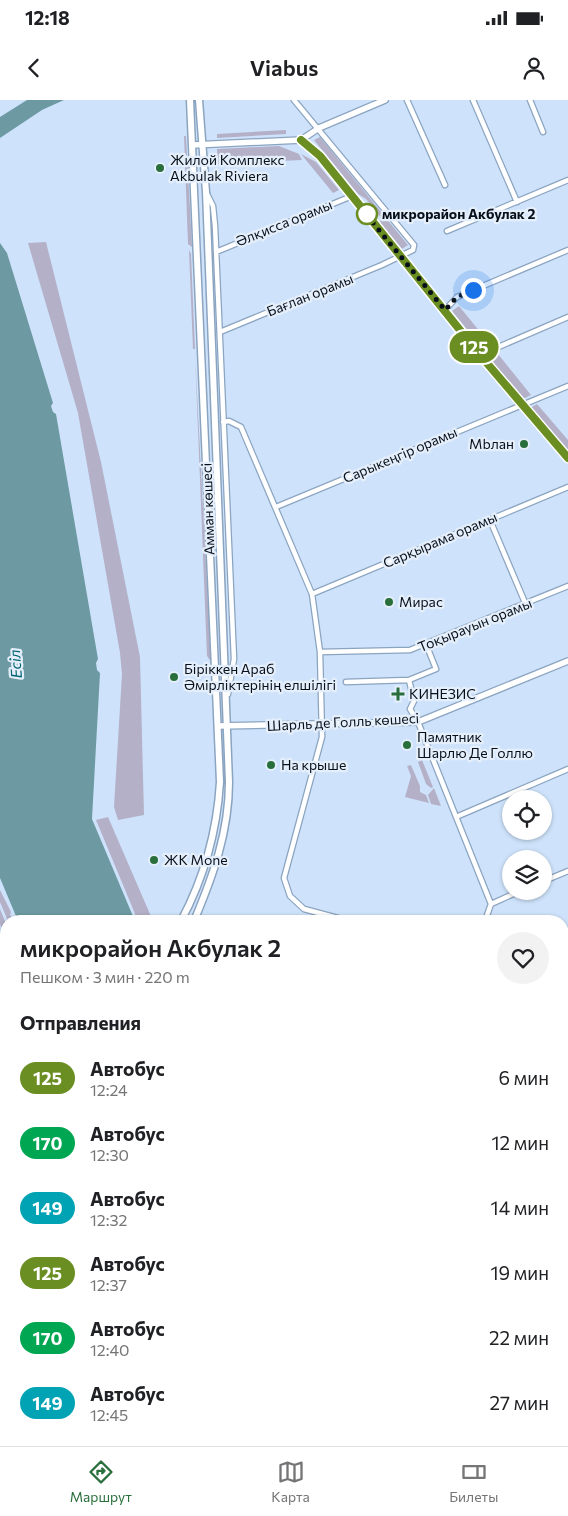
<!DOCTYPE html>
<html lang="ru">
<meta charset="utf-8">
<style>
:root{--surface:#fff;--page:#f2f2f2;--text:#202124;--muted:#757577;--line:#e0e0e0;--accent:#296f3c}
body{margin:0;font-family:Commissioner,sans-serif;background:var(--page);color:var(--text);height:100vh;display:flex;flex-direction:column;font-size:19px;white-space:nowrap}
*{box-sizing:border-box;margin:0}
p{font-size:16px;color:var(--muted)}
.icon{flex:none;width:28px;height:28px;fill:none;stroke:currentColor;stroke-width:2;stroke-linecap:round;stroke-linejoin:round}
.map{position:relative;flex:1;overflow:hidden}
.details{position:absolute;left:0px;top:815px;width:569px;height:531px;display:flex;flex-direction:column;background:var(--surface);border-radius:20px 20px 0 0;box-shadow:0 1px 4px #0004}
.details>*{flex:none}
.badge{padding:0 10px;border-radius:16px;font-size:18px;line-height:32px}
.fabs{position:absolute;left:502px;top:690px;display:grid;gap:10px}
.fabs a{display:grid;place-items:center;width:50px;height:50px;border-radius:50%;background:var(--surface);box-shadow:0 1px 4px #0004;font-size:25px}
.you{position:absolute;width:25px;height:25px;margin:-12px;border:4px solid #fff;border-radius:50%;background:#1a73e8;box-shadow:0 0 0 8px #1a73e833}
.map>.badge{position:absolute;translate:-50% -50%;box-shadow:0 0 0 2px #fff}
h2{padding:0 20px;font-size:19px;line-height:45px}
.round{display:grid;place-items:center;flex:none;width:52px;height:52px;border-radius:26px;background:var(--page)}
.head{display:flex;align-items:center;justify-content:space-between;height:85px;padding:0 20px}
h1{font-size:24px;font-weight:600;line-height:38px}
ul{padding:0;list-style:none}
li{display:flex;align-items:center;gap:15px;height:65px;padding:0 20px}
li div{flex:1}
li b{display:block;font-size:19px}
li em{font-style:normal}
li .badge{min-width:55px;font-weight:700;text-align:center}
.status{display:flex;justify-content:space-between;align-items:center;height:35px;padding:0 25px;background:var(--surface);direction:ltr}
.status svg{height:14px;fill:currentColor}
header{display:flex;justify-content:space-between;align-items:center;height:65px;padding:0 20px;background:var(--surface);font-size:22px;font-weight:600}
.tab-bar{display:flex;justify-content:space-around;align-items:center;height:70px;border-top:1px solid var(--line);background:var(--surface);font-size:14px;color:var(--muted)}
.tab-bar a{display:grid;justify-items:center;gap:2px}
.tab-bar .on{color:var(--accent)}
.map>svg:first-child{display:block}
.green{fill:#b4b0c8}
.water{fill:#6d9aa2}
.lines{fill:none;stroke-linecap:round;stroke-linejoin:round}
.stream{stroke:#6d9aa2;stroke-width:1}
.minor-casing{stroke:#8ba4c0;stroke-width:7}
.tertiary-casing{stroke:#8ba4c0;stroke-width:8}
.secondary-casing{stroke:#8ba4c0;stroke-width:9}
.minor{stroke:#fff;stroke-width:4.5}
.tertiary{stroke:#fff;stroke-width:5.5}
.secondary{stroke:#fff;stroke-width:6}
.line-casing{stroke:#fff;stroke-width:11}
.line{stroke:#6b8e23;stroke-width:8}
.walk{stroke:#070f19;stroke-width:5;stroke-dasharray:0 9}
.poi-dot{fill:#296f3c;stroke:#e5effb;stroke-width:2}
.stop-dot{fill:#fff;stroke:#6b8e23;stroke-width:2.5}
.labels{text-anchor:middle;stroke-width:4.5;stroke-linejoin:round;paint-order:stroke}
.poi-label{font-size:14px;fill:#070f19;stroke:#e5effb;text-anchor:start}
.stop-label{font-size:14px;font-weight:bold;fill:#070f19;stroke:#e5effb;text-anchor:start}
.street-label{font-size:14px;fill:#070f19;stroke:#e5effb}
.water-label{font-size:15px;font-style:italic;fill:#016371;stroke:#e5effb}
</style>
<div class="status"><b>12:18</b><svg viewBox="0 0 49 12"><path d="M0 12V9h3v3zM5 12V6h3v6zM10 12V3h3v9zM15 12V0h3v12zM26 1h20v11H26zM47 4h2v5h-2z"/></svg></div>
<header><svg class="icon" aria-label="back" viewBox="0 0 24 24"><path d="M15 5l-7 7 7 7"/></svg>Viabus<svg class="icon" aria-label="person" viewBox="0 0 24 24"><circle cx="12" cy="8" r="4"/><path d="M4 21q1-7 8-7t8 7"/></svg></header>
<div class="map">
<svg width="568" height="1346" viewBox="0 0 568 1346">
<rect width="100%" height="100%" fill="#cee3fb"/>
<path class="green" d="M286,30V34L217,38V34Z
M184,36H186L192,147L188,144Z
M320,37L408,145L402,149L380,123L381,118L366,99L358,94L314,40Z
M279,46L299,54L302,60L218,64L217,49Z
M301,54L316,62L339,90L333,93Z
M46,142L101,362L140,557L144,715L118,720L114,707L122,574L120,553L78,313L28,143Z
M189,150L191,154L195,249H193Z
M459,206L490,244L483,249L452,211Z
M195,254L211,562L207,556Z
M498,254L531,295L523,299L489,258Z
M537,304L568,340V354L530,308Z
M422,660L433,687L431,688L426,684L418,662Z
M411,665L420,686V692L426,695L429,703L405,697L411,676L407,666Z
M434,688L441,706L431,704L428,695Z
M108,717L153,821H138L96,720Z
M0,790L11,812L10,815L15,821H8L0,802Z
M0,809L6,824V840L0,824Z
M0,838L6,853V887L0,871Z
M0,885L6,901V1108L0,1145Z
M562,893L568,895V912L563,910Z
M563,926L568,928V1346H367L365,1340H562Z
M6,1144V1202L1,1199Z
M27,1340H202L205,1346H30Z"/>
<path class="water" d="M27,0H64L42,10L0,38V17Z
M0,143L7,153L53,303L51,306L53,312L56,314L98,559L96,563L97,570L100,573L92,719L135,821H18L0,778Z
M227,1340H341L343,1346H229Z"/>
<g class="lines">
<path class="stream" d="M562,1302L568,1301
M405,1346L417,1340"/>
<defs>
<path id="minor" d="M407,0L445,85
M473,0L517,102
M530,0L543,32
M207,94L213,106L215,126L234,559L228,594
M447,131L568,80
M216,152L352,96
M445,210L457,197L568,150
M220,232L382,165L413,150L414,145L294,0
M480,255L568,217
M223,322L229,321L241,327L312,494L320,552L322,637L284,778L290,796L304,809L349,821
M276,407L568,286
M490,420L526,505
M312,494L568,387
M320,552L410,550L568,486
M409,580L414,601L410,609L418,622L491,804L485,821
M346,582L409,580L436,569L426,544
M456,717L568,669
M544,781L568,771
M491,804L520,791
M0,878L6,894
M562,880L568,881
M0,1168L6,1127
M0,1205L6,1207
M0,1213L6,1241
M181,1340L183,1346"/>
<path id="tertiary" d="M301,40L319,56L480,255L568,358
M193,45L301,40L319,28L385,0
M218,626L418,622L568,561"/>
<path id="secondary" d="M181,821C204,778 217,731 220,682L190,0
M194,821C213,776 229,732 229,682L206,92L199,0
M0,1278L6,1250
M6,1289L3,1323L7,1346
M14,1340L16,1346"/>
</defs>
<use href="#minor" class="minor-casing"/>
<use href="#tertiary" class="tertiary-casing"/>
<use href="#secondary" class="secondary-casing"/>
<use href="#minor" class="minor"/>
<use href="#tertiary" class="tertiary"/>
<use href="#secondary" class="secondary"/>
</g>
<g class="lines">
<defs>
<path id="line" d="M301,40L320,56L480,255L568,358"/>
</defs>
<use href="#line" class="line-casing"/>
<use href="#line" class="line"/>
<path class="walk" d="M367,114L364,112L445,210L457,197L473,190"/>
</g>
<g class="poi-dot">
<circle cx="160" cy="68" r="5"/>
<circle cx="524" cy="344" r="5"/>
<circle cx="389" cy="502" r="5"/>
<circle cx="174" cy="577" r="5"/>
<path d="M395.5 586.5h5v5h5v5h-5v5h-5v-5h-5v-5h5z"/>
<circle cx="407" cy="645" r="5"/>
<circle cx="271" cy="665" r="5"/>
<circle cx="154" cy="760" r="5"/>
</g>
<circle class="stop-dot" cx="367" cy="114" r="10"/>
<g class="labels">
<g class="poi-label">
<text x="170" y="65">Жилой Комплекс<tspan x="170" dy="16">Akbulak Riviera</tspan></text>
<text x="514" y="349" text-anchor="end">Мbлан</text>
<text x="399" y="507">Мирас</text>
<text x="184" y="574">Біріккен Араб<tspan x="184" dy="16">Әмірліктерінің елшілігі</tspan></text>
<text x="409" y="599">КИНЕЗИС</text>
<text x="417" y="642">Памятник<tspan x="417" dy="16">Шарлю Де Голлю</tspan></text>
<text x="281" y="670">На крыше</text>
<text x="164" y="765">ЖК Mone</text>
</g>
<g class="stop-label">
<text x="382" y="119">микрорайон Акбулак 2</text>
</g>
<g class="street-label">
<text transform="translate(284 123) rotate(-22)" y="5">Әлқисса орамы</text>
<text transform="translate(310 195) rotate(-22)" y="5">Бағлан орамы</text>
<text transform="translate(400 355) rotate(-23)" y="5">Сарыкеңгір орамы</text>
<text transform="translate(208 409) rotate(-92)" y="5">Амман көшесі</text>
<text transform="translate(440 440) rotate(-23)" y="5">Сарқырама орамы</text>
<text transform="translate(475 525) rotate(-22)" y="5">Тоқырауын орамы</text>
<text transform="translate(343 622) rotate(-3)" y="5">Шарль де Голль көшесі</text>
</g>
<g class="water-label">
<text transform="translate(16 564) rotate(-94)" y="5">Есіл</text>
</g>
</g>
</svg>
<div class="fabs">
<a><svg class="icon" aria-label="locate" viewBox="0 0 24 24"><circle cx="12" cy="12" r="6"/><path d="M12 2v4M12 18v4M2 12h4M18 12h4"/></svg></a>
<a><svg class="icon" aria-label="layers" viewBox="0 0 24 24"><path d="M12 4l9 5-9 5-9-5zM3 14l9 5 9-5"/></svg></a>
</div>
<div class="you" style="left:473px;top:190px"></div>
<b class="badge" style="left:474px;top:247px;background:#6b8e23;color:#fff">125</b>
<section class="details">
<div class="head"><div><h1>микрорайон Акбулак 2</h1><p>Пешком · 3 мин · 220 m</p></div><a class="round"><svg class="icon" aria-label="heart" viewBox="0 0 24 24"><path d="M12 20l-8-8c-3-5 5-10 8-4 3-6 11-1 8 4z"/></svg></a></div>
<h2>Отправления</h2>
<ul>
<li><span class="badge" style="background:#6b8e23;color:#fff">125</span><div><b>Автобус</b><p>12:24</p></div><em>6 мин</em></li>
<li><span class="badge" style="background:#00a651;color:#fff">170</span><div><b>Автобус</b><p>12:30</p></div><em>12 мин</em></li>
<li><span class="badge" style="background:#00a3b4;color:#fff">149</span><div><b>Автобус</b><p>12:32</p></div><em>14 мин</em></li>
<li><span class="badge" style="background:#6b8e23;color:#fff">125</span><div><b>Автобус</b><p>12:37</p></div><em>19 мин</em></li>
<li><span class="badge" style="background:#00a651;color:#fff">170</span><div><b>Автобус</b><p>12:40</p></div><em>22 мин</em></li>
<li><span class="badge" style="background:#00a3b4;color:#fff">149</span><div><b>Автобус</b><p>12:45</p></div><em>27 мин</em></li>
</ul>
</section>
</div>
<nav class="tab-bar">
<a class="on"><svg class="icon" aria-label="directions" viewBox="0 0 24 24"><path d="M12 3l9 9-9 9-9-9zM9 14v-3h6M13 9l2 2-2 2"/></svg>Маршрут</a>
<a><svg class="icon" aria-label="map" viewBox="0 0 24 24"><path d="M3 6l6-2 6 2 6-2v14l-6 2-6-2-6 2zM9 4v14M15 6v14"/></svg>Карта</a>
<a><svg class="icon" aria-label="tickets" viewBox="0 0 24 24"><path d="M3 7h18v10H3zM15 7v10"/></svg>Билеты</a>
</nav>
